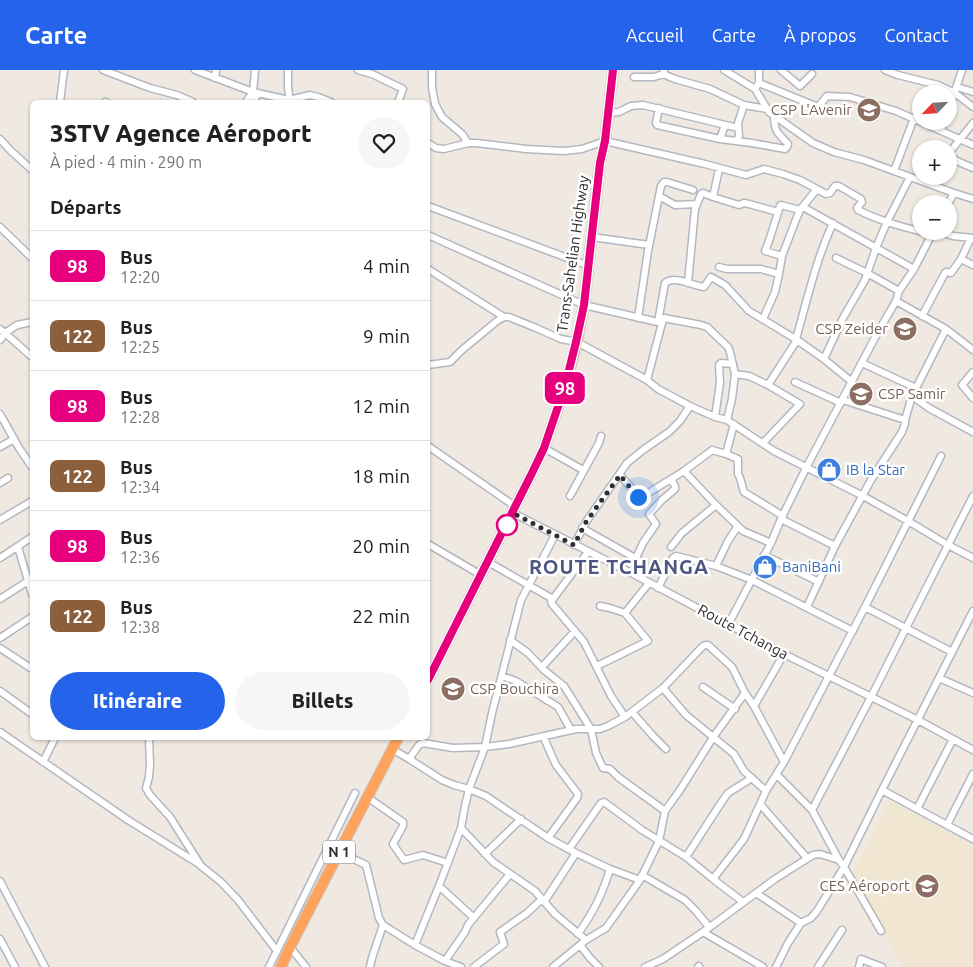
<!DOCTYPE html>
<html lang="fr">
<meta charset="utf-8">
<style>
:root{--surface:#fff;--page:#f6f6f6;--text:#202124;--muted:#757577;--line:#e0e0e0;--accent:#2563eb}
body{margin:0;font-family:Ubuntu,sans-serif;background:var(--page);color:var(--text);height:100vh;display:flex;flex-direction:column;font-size:19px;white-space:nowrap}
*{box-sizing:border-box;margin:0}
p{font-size:16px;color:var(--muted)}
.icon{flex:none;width:28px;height:28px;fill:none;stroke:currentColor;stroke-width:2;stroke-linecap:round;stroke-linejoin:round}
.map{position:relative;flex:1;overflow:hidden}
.panel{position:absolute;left:30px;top:30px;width:400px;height:640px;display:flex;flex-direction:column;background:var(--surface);border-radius:8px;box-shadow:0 1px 4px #0004}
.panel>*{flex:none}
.badge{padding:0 10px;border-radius:8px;font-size:18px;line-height:32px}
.needle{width:32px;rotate:245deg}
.fabs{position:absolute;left:912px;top:15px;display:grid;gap:10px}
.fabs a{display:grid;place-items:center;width:45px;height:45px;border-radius:50%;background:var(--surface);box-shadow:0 1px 4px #0004;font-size:25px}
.you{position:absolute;width:25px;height:25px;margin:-12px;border:4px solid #fff;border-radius:50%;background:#1a73e8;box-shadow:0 0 0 8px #1a73e833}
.map>.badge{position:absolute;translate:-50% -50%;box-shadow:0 0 0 2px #fff}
h2{padding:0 20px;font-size:19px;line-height:45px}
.round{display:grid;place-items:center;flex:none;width:52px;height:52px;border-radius:26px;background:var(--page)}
.overview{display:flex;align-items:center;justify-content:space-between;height:85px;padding:0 20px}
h1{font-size:24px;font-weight:800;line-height:38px}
.cta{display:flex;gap:10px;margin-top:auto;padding:10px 20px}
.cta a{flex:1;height:58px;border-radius:30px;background:var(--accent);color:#fff;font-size:20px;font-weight:800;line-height:58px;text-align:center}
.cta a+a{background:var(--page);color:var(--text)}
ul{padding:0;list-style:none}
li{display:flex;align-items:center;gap:15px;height:70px;padding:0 20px;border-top:1px solid var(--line)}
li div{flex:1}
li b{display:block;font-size:19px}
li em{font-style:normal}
li .badge{min-width:55px;font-weight:700;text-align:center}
header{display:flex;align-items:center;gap:30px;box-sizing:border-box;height:70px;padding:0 25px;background:var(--accent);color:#fff}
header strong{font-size:24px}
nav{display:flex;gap:28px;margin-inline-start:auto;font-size:18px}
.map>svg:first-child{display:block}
.education{fill:#f0e6d1}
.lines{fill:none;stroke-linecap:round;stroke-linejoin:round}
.minor-casing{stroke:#b4b7c1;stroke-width:9}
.highway-casing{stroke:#c9c9c9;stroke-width:12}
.minor{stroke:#fff;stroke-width:6}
.highway{stroke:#ffa35c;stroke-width:10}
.line-casing{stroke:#fff;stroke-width:11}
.line{stroke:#e6007e;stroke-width:8}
.walk{stroke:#2e2e2e;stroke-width:5;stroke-dasharray:0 9}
.stop-dot{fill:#fff;stroke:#e6007e;stroke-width:2.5}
.labels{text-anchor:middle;stroke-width:5;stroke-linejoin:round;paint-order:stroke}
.shield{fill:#fff;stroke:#6d6d6d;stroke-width:1}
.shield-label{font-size:14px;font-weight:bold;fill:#2e2e2e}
.education-label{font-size:15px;fill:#785e54;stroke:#fff;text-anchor:end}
.street-label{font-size:15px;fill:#2e2e2e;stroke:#fff}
.shop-label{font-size:15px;fill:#366cbe;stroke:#fff;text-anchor:start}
.district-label{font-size:20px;font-weight:bold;letter-spacing:1px;fill:#4d5680;stroke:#fff}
</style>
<header>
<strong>Carte</strong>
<nav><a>Accueil</a><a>Carte</a><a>À propos</a><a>Contact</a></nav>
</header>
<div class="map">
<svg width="973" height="897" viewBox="0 0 973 897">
<rect width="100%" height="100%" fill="#efe9e1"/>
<path class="education" d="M889,731L973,774V897H903L852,805Z"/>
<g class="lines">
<defs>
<path id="minor" d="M103,0L150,18L177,25L193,32
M195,0L253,22L289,30L310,25L318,27L331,32
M288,0V18L290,31
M358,0L372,4L403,19L398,32
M432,0V17L435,34L442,47L462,64L468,73
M664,0L663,4L675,9L710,19L744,35
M724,0L755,19L759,13V0
M781,0L800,16L812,4
M885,0L898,5L938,15L955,23L973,37
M634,7H654L663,4
M215,8L216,0
M759,13L818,37L827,26L850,27L896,41L973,75
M957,17L973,22
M755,19L769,42L813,73L834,82L864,90L954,123
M60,32L64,0
M105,32H106
M246,32L253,22L255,0
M255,32V29L258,23
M659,38L656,53L657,55L720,69L752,73L785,79L787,77L788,74C778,63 774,62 774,45
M949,39L962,0
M608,43L619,42L631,36L643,35L738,58
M941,60L944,51
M0,69L11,81L32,100
M720,69L725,55
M737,71L739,66L738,53L744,35L767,39
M428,73L436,78L444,79L468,73H476L526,79L564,81L582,79L605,71L705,94L746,105L764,99L783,104L800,110L826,124L830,123L835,116H839L861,129L862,132L857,138L858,140C882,152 906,158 932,164
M949,83L973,53
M949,86L959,92L973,98
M894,101L914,48
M934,116L938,106
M659,126L675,135L697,134
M713,127L739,135L744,133L749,134L778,142
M948,134L954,123L973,129
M428,136L589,196
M803,137L914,199
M0,157L32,188
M938,161L953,166L973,168
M428,165L584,235L662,253L664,248L701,255L707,257L728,277L730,282L735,304L732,329L727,350
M592,167L649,175
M971,168L961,189L973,195
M782,186L765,181L769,171L780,136L781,135L800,140
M836,188L867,203L899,221
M719,197L727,199H761L779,204
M428,199L504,247
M688,213L695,139L701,124L703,123L713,127L719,99
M922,246L945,203L946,202L951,203L961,189
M638,248L648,181L661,116L664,112H667L693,120
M763,249L775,222L779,204L782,186L797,147L800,140L817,119
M32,252L17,255L5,263L32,287
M658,252L665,213C675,205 693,216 704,217L711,207L725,215L749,241L797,270L824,289L852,312
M0,259L5,263L0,270
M946,259L973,280
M796,269C807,230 816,190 833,153
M824,289L843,248L865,210L876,178L887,152L910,107
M862,293L916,318
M428,295L450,292L462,280L497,251L504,247H509L536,258L561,269L577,272L647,310L658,319L690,336L715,347L727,350L774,381L863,426L908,451L948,475L973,488
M973,302L962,315L973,328
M735,304L749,306L768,315L800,334L763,373
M647,310L662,253
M795,312L841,333
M768,315L797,270
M912,326L929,338L973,362
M843,330L905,350L912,326L946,259L896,231
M0,344L19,378L32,397
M715,347L720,313L719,295L721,293L733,294
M734,354L726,384L738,389V404L740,408L744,422L783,446
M428,376L516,437
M0,377L14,369
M544,378L583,400
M684,401L716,435L743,461L771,473
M620,405L640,428L684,401L711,381L712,380L726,384
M0,413L8,408
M570,426L599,373L601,366
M513,443L637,506L784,584L918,650L973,680
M781,449L835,476
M0,450L32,431
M582,458L644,493V494L637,506
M428,474L481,505
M574,475L586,452L627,393L643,380L669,362L680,351L690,336
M18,477L32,524
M671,477L682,463L716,435
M764,485L819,512
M0,488L32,467
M636,488L643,473L656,454L649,444L662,430L675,419V416L671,409
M488,492L553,529L551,532L552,534L584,572L611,626L625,647
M716,496L728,471L738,456
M658,518L673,488L676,486L716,496L752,510L853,561
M0,529L28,511
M553,529L588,482
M807,537L835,476L871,410L902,362L905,354V350
M865,537L952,582
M973,541L882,720L973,769
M625,543L649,513
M728,555L771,473L781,449L807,396L879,260L896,231L899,221L914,199L933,162
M0,568L32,547
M510,570L528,583L544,600L564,616L591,659L596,683L603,698L610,699L618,707L665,741
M0,578L32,599
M597,596L648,571L625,543L610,538L600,536
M542,597L575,561
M502,606L516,611L558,637L571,660
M939,608L973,623
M703,617L735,639
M663,618L703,576L706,575H708L732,597L745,623L754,636L784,692
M0,621L32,644
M754,636L784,584
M632,642L653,666L666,679
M0,662L128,750L199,794
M543,666L556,695L578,724L577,728L548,768
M149,668L150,694L149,707L146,718L150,725L170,747L201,796L221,812L238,830L277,881
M392,679L409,689L442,710L454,715L469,719L486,726L548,768L576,783L610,799L640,810
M409,689L419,675L423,673L453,678L485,677L509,674L576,659H600L608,656L625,647L663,618L686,645L734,684L744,701L766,721
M43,692L55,668
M777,705L812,740L839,790L844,797L882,720
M367,727L403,752V756L393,774L397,780L404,790L423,785L448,793
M760,734L807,788
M917,739L953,669
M812,740L871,627L973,426
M947,755L973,704
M461,758L493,792L535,821L555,844L586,870
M569,779L601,733L604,732L642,760L686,787L713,809L743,832
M339,782L366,795L379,848L383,855L415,875L439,816L461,758L465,736L469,719L485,677L492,643L521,530L555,465
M485,784L521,749
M686,787L721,733L728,723L752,708
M642,805L685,830L696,841L709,857
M713,809L744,769L766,721L784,692L865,537L941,386
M0,811L45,897
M439,816L474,848
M756,823L801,853
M544,832L576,783
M703,862L763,897
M578,864C594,841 602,825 610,799
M0,869L15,897
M415,875L445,891L461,897
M580,875L590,888L599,897
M290,877L306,897
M445,891L465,862L468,855L510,804
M269,897L355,723
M370,897L372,888L383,855
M474,897L504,874L500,862L527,843L542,829
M553,897L586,870L606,858L640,810L659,771L665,741L680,720L714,666L745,623
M645,897L663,889L703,862L756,823L775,809L813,785L820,784L839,790
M698,897L699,896
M776,897L788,873L801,853L811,848L817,841L844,797L881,861
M818,897L842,860
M859,897L861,889L882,897"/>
<path id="highway" d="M428,610L532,403L544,378L565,317L577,272L584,235L600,93L605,71L613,0
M281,897L290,877L398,668"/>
</defs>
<use href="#minor" class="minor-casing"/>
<use href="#highway" class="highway-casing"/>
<use href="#minor" class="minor"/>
<use href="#highway" class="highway"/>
</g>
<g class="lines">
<defs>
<path id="line" d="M428,610L532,403L544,378L565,316L576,272L584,235L600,93L605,71L613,0"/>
</defs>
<use href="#line" class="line-casing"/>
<use href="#line" class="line"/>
<path class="walk" d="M507,455L513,443L574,475L586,452L620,405L638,427"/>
</g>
<defs>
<symbol id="school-disc" viewBox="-11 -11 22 22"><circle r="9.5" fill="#8d6e63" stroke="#fff"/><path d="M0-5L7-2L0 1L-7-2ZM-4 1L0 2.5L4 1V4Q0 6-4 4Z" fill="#fff"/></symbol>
<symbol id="shop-disc" viewBox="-11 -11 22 22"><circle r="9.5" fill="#3f7fe0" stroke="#fff"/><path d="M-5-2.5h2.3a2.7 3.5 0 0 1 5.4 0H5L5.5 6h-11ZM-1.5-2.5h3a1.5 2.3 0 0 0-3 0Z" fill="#fff"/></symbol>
</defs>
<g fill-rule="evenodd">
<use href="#school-disc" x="855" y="26" width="28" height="28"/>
<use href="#school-disc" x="891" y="245" width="28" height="28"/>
<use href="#school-disc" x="847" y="310" width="28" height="28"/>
<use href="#shop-disc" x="815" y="386" width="28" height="28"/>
<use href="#shop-disc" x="751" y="483" width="28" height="28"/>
<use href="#school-disc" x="439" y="605" width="28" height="28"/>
<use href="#school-disc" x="913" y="802" width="28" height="28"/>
</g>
<circle class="stop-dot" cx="507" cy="455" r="10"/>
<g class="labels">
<rect class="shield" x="323" y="770.5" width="32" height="23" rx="4"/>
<g class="shield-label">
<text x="339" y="787">N 1</text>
</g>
<g class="education-label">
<text x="852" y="45">CSP L'Avenir</text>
<text x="888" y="264">CSP Zeider</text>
<text x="878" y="329" text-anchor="start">CSP Samir</text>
<text x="470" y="624" text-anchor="start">CSP Bouchira</text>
<text x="910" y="821">CES Aéroport</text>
</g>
<g class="street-label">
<text transform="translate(573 184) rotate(-82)" y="5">Trans-Sahelian Highway</text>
<text transform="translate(743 562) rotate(28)" y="5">Route Tchanga</text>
</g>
<g class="shop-label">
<text x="846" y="405">IB la Star</text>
<text x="782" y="502">BaniBani</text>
</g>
<g class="district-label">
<text x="619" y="504">ROUTE TCHANGA</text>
</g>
</g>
</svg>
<div class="fabs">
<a><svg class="needle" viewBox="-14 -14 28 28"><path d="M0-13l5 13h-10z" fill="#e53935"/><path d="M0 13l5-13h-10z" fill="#757577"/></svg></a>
<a>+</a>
<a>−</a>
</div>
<div class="you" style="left:638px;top:427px"></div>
<b class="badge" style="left:565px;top:318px;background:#e6007e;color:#fff">98</b>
<section class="panel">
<div class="overview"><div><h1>3STV Agence Aéroport</h1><p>À pied · 4 min · 290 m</p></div><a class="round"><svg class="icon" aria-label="heart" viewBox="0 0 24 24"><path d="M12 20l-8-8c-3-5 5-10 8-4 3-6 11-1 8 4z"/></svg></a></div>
<h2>Départs</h2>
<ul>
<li><span class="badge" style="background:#e6007e;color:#fff">98</span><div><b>Bus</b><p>12:20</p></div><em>4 min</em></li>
<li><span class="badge" style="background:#8b5e3c;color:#fff">122</span><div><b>Bus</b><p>12:25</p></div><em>9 min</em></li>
<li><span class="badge" style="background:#e6007e;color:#fff">98</span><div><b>Bus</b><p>12:28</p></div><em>12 min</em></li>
<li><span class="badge" style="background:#8b5e3c;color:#fff">122</span><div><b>Bus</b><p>12:34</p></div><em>18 min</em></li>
<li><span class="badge" style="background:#e6007e;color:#fff">98</span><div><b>Bus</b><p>12:36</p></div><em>20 min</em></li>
<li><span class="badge" style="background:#8b5e3c;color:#fff">122</span><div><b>Bus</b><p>12:38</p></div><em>22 min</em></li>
</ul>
<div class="cta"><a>Itinéraire</a><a>Billets</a></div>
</section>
</div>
